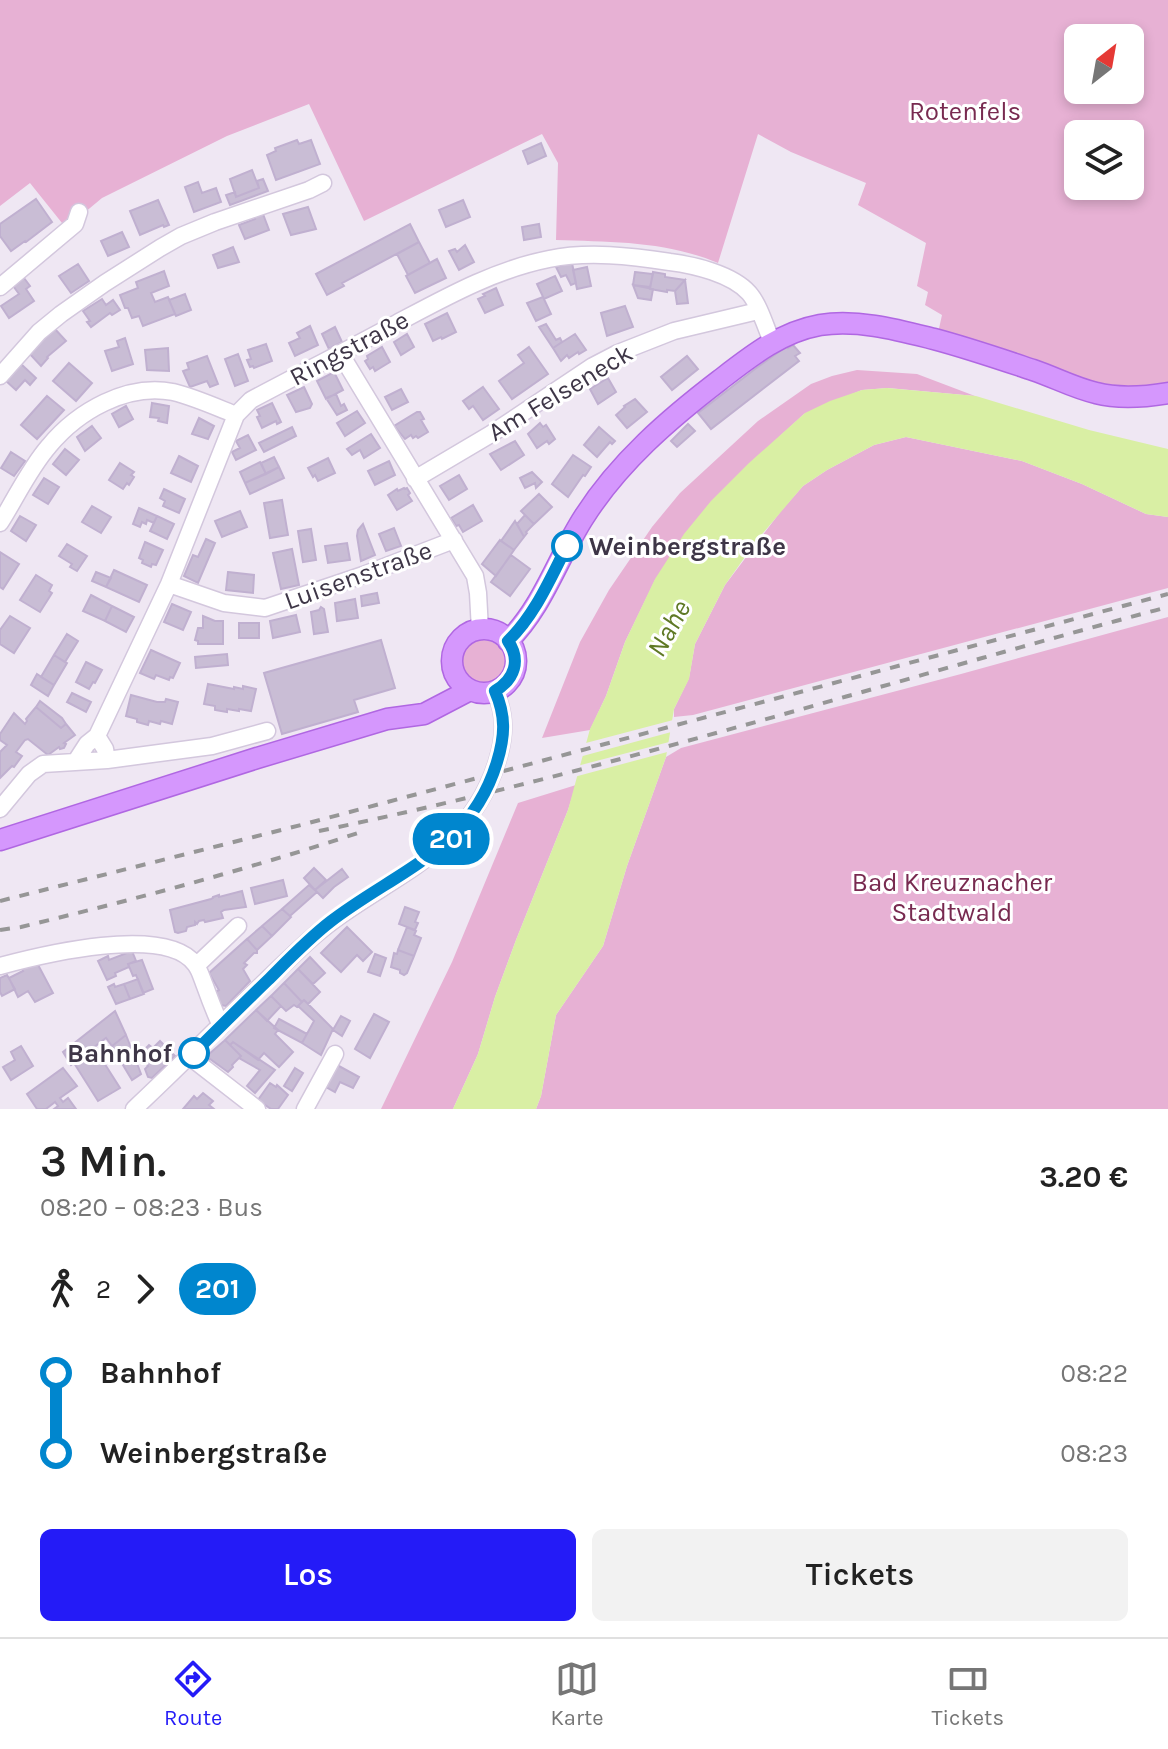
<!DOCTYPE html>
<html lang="de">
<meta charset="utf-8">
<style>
:root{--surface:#fff;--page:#f2f2f2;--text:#222;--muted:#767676;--line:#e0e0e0;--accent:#241bf7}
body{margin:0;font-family:Karla,sans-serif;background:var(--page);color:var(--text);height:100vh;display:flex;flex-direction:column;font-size:30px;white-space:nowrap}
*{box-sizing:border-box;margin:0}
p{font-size:26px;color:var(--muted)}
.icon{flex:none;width:44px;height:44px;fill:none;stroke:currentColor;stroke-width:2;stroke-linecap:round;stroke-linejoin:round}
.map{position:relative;height:1109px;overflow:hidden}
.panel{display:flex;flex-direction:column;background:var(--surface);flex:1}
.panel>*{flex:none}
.badge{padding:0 16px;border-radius:26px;font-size:28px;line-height:52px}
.needle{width:52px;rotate:31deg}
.fabs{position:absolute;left:1064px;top:24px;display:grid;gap:16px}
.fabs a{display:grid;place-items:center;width:80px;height:80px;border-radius:12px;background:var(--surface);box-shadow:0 4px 12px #0003;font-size:40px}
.map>.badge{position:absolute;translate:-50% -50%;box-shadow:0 0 0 4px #fff}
.legs{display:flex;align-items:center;gap:12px;height:88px;padding:0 40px;font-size:26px}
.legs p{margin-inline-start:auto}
.headline{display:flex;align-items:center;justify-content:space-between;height:136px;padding:0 40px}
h1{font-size:44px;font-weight:600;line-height:60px}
.action{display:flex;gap:16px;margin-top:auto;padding:16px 40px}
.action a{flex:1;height:92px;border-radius:12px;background:var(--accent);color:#fff;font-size:32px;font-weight:600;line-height:92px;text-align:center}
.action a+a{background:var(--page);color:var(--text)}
ul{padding:0 40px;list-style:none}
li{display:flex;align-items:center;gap:28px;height:80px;font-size:30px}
li i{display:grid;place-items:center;width:12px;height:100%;margin:0 10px;background:currentColor}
li i::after{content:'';width:20px;height:20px;margin:-10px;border:6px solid;border-radius:50%;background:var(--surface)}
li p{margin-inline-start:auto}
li:first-child i{background:linear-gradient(#0000 50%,currentColor 0)}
li:last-child i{background:linear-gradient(currentColor 50%,#0000 0)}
.tabs{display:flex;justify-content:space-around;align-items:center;height:112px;border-top:2px solid var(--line);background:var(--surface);font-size:22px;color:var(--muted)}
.tabs a{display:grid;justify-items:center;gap:4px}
.tabs .current{color:var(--accent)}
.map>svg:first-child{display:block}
.green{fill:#e7b1d4;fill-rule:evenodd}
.water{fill:#d9efa4}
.pier{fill:#efe7f3}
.building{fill:#c9bdd5;stroke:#c0b0d0;stroke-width:2}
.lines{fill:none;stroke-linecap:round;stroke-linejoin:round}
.minor-casing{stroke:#d3c7dd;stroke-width:19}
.major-casing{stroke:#b067e2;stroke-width:23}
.minor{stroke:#fff;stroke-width:16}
.major{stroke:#d597fd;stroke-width:20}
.rail{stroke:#969696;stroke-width:4;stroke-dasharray:10 10;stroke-linecap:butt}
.line-1-casing{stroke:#fff;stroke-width:18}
.line-1{stroke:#0086ce;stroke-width:12}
.stop-1-dot{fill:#fff;stroke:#0086ce;stroke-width:4}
.labels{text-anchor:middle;stroke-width:6;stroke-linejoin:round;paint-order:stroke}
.park-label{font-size:26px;fill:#782a50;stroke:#fff}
.street-label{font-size:26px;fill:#3e3647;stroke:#fff}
.stop-label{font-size:26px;font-weight:bold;fill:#3e3647;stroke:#fff;text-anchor:start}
.water-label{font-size:28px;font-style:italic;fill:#5f7925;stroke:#fff}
</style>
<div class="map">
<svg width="1168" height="1109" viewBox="0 0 1168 1109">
<rect width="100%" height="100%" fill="#efe7f3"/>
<path class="green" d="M0,0H1168V386L1149,390L1108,386L1067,375L938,333L942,315L925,305L928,292L917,286L926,243L858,205L866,183L791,152L758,134L718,263C666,241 612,242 556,240L558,163L542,134L364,221L309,104L227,136L102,198L66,228L30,183L0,206ZM1078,38H1130V90H1078ZM1078,134H1130V186H1078Z
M857,370L917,374L975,396L888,388L862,390L804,414L780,436L655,580L625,642L606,696L590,730L542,738L580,642L609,590L652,527L680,493L758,421L811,384L832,376Z
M906,437L1022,461L1082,484L1146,514L1168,517V588L693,715L674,717V709L689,678L695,644L725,585L781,511L803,486L827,470L874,445Z
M1168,617V1109H536L541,1096L556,1015L603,946L627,866L666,757L681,748L961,674Z
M461 662a22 22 0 1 1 44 0a22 22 0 1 1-44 0Z
M576,785L568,810L516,940L495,997L478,1054L453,1109H381L452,962L518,803Z"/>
<path class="water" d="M887,388L976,396L1089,430L1168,449V517L1146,514L1082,484L1022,461L906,437L874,445L827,470L803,486L757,540L725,585L695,644L689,679L674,709L666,757L627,866L603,946L556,1015L541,1096L536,1109H453L478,1054L495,997L516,940L568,810L590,729L606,696L625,642L655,579L684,534L711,501L749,463L805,413L830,401L862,390Z"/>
<path class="pier" d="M677,719L675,731L579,757L582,744Z
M673,741L671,751L574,777L577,766Z"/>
<path class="building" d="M297,140L299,144L311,140L320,164L276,180L267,155L276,151L275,148Z
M541,143L546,156L528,164L523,151Z
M252,170L259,188L236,197L230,179Z
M263,179L268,191L230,205L226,195L235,192L236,197L259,188L257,181Z
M198,182L202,193L216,188L221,202L194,212L185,187Z
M36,199L52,222L26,242L25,241L11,251L0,236V224Z
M158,200L169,225L164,227L163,225L140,235L130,211Z
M463,200L470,217L446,227L439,210Z
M308,207L316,229L291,235L283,214Z
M263,214L269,230L245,239L239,225L255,219L254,217Z
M410,224L419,242L342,283L344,286L327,295L316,274Z
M539,224L541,237L524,240L522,227Z
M122,232L129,247L108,256L101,241Z
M419,242L430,263L408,275L397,254Z
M465,245L474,262L459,270L449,251L455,249L457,252Z
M233,247L239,262L218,268L213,255Z
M437,259L446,278L415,293L406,276Z
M572,263L576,283L571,285L566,275L561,277L556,267Z
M78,264L89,281L71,293L59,276Z
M587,267L591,286L577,289L573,270Z
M164,271L169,286L151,293L155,302L168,297L175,314L143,326L139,316L132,318L128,308H125L120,295L138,288L136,282Z
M635,272L653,274L650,287L633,285Z
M653,272L665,274V277L685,280L675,291L667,290V292L650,289Z
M21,274L30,286L26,289L34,301L9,318L1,306L19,294L11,283Z
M555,276L562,291L544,299L537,284Z
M685,280L688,303L677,304L675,291Z
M633,285L653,289L651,300L638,298Z
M496,288L503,305L485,313L478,299L485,296L483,294Z
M185,294L191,310L176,316L169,300Z
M543,297L551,314L536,321L527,303Z
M102,299L106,305L113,300L120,310L112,315L110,313L91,327L87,322L90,321L83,311Z
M625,306L633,327L607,336L601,313Z
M447,313L456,332L442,339L441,337L433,341L425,324Z
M546,324L556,340L560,338L562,342L553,348L539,327Z
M310,326L318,345L295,356L289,343L300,338L297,333Z
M335,327L342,342L329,349L322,334Z
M54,328L66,341L47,357L48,358L41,366L29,353Z
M407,334L414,347L401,355L394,342Z
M575,334L586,350L579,354L578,352L569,358L567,355L561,361L553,348Z
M125,338L133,364L112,371L105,351L119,347L117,341Z
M266,344L272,361L254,368L253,366L250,367L247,360L251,359L248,350Z
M793,345L800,353L795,356L799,361L711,429L698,413L755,369L787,346L788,348Z
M382,347L390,362L375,371L373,367L370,369L365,361L368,359L367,356Z
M529,347L548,374L512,399L499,381L524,363L518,355Z
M168,348L169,371L147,370L145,350Z
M238,354L248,381L235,386L225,359Z
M207,356L218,384L210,387L207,381L190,387L183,371L189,369L187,363Z
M687,356L698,369L672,390L661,377Z
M69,363L92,383L76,401L53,381Z
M21,364L36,378L30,385L25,380L16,390L6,381Z
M334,372L343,390L326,399L317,381Z
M608,378L616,392L598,404L590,389Z
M304,387L312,404L310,408L296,412L287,395Z
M483,387L499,409L483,420L473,406L469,409L463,401Z
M401,389L408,402L392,410L385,397Z
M336,394L341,406L344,404L347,410L337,415L326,398Z
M47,396L64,410L37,439L21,425Z
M635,399L647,412L627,428L616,415L625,407L624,406Z
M152,403L169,406L167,423L158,421L159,418L150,417Z
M272,403L281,422L277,424L276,421L262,428L257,417L260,416L257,410Z
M126,406L133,419L119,427L112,414Z
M357,411L365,423L345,436L337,423Z
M417,412H420L424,419L421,420L428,432L418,438L416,436L413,438L411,435L405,439L394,426Z
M199,418L214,426L208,439L192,434Z
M540,423L543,427L546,425L555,439L549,444L547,441L537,448L528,434Z
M688,424L695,431L677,447L671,441Z
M92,426L101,438L85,451L77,437Z
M292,427L296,436L264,452L259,443Z
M599,427L615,441L612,444L610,442L597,457L584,445Z
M371,434L380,448L364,458L360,450L352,455L347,449Z
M248,435L256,450L236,460L232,452L240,448L236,441Z
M515,441L524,455L501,470L490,454Z
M65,449L79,460L66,475L53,464Z
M11,452L25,461L14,476L1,468Z
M573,455L591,467L585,476L583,475L568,497L552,484Z
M179,456L198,466L191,482L171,473Z
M274,457L279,467L266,474L261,463Z
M328,458L335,473L318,481L315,475L313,477L308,468Z
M389,461L395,475L375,485L368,471Z
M260,462L266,474L245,483L240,472Z
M120,463L134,472L131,475L134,477L129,485L127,483L123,489L109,480Z
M279,467L284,478L250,494L245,483Z
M532,472L542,482L536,488L535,483L525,488L520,478Z
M459,475L467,489L449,500L440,486Z
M44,478L59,487L48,504L33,495Z
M404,488L405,489L407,488L410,493L408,495L412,501L397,510L388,495L397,489L398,491Z
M164,489L185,499L179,513L163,506L165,501L160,498Z
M539,494L552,507L534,524L521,511Z
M282,500L288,535L270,538L264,503Z
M473,505L482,521L463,532L459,525L456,526L451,518Z
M92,506L111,517L101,533L82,522Z
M139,508L157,516L154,523L147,520L146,524L142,522L140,527L133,524Z
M240,511L247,527L222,537L215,521Z
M525,515L534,524L526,532L527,533L524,537L517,524Z
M20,516L36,525L26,541L11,531Z
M157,516L174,524L167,539L150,531Z
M515,521L524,537L514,550L501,541Z
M363,524L375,555L361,561L357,536L358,530Z
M394,528L401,546L386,551L379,534Z
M311,529L316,560L303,562L298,531Z
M206,539L215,543L198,583L184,576L193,555L198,557Z
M500,540L514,550L496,576L482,564Z
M145,542L163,550L156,565L152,564L151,567L142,563L143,560L139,558Z
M347,543L350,560L328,563L325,546Z
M67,544L87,556L77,571L70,567L72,564L59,556Z
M292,549L299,585L281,589L273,553Z
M0,552L19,564L3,589L0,587Z
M511,555L530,569L510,596L491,582Z
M114,570L147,585L139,602L106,587Z
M96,572L111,578L106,587L92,581Z
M228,572L254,575L253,593L226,590Z
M36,575L52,585L49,591L52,593L40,612L20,600Z
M377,593L379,603L362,606L361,596Z
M91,595L112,606L105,621L83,611Z
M355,599L358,618L337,621L335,603Z
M172,604L191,612L183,630L164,622Z
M112,606L134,617L126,632L105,621Z
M321,607L324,609L328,632L314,634L311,612L319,610Z
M296,615L300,632L273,638L270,621Z
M10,616L30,628L14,653L0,644V630Z
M203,616L215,621H223V644H198V641L195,640L198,628H203Z
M239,623H259V638H239Z
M67,634L78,641L65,662L54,655Z
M381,640L395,688L354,700L358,712L282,734L264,673Z
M151,650L180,663L173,678L170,677L169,680L156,675L154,679L140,673Z
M227,654L228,665L196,668L195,657Z
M54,655L67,663L54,685L41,677Z
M86,662L102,670L95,683L93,682L89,689L76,682Z
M37,674L54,685L48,696L31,685Z
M208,684L234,689V687L243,689V686L256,689L251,711L239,709V711L227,709V712L215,710V706L204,704Z
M72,693L91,702L86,712L67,702Z
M131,695L157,702H165L166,699L178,702L172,724L161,721L160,724L149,721L148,725L137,722V719L126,716Z
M40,701L62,718L66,724L61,728L36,707Z
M36,707L61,728L66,724L75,735L64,743L66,744L64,748L60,749L59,747L48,755L28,739L25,740L16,752L22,756L14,767L12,766L0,778V752L7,745L0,740V734L14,713L25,724L27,721L26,719Z
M314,868L326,880L315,890L304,878Z
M342,869L348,877L334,887L323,898L315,890Z
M283,880L287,896L255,904L251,888Z
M309,885L317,892L290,916L282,909Z
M242,891L246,907L224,910L221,912L223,918L205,922L204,920L199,921L197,924L195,922V925L187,927L186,931L178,933L175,932L170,910L211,899L213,898V897L219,895V897Z
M405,907L419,912L415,922L418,923L415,930L399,924Z
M282,909L291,917L272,936L262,926Z
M262,926L272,936L257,950L247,939Z
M347,927L372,952L363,961L357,955L341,972L321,953Z
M407,927L416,931L414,935L421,938L414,956L398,950Z
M247,939L257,950V953H254L244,963L247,965L243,969L250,981L226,1006L221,1005L215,992L219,990L209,973Z
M398,950L414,956L407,973L404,975L400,973V970L391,967L394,953L397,954Z
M132,951L136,961L128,964L129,967L115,973L116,976L107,980L98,961L108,956L109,960Z
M375,954L386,958L380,976L368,972Z
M310,957L325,973L313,984L298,969Z
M142,960L153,989L143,993L136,975L133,976L128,964Z
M36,961L53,993L35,1002L28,991L18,997L9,978L23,971L20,966Z
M298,969L320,992L308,1004L304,1000L302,1002L284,983Z
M7,975L15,989L2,996L0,992V978Z
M138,979L144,994L130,999L124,984Z
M284,983L302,1002L297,1007L294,1005L286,1011L271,996Z
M114,984L115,987L124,984L130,999L116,1004L108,987Z
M271,996L281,1006L267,1021L256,1010Z
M304,1000L333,1029L321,1055L302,1043L314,1021L298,1006Z
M256,1010L278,1030L275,1034L293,1052L279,1067L264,1053L258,1060L233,1042L230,1045L225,1040Z
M115,1011L126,1035L112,1046L106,1038L71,1065L63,1052Z
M374,1014L389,1022L370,1058L355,1049Z
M341,1016L350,1021L342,1036L333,1030Z
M279,1019L307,1034L302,1043L274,1028Z
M126,1035L135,1058L123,1065L112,1046Z
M225,1040L241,1056L232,1065L233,1067L228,1072L210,1059L208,1060V1055Z
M160,1041L175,1056L152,1078L148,1077L145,1069L148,1066L140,1054L149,1045L153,1048Z
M233,1042L275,1070L255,1093L247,1086L260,1070L239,1058L241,1056L230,1045Z
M21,1046L33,1066L11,1080L3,1067L15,1060L11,1052Z
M94,1047L120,1088L98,1101L74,1063Z
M135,1058L141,1074L132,1080L123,1065Z
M337,1065L359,1077L353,1088L340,1082L335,1092L326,1087Z
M63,1068L77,1086L60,1098L63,1102L68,1098L76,1109H54L58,1106L55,1102L46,1109H37L27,1094Z
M295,1068L303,1073L292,1091L284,1086Z
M270,1083L276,1087L277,1085L288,1095L278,1109H271L258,1100Z
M203,1093L213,1101L209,1105L214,1109H183L194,1096L197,1099Z"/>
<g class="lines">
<defs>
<path id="minor" d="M0,287L75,224L79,212
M340,353L475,576L478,593L480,630
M0,376L39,332L61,314L105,283L160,248L181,236L215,222L309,190L323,183
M415,479L491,434L593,366L618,353L674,331L758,311
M0,523C16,498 29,469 49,446C78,411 127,383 173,392C194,397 216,407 236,415
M169,584L224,603L265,608L363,575L454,540
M97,736L169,584L236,415L251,400C300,374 349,349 397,323C446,297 494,270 549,259C588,251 631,256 670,262C694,265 732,274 749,293C759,304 766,328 772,342
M76,761L87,744L97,736L105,749L107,760
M0,809L29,774L43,764L107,760L212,746L267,731
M197,965L238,926
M0,966C41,955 165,924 195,964C200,970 202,979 205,986C210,1000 215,1013 221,1026
M190,1057L257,1109
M134,1109C192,1055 247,997 306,943C375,879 466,862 497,762C505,736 506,716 495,691
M305,1109L335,1054"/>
<path id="major" d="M452 661a32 32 0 1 1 64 0a32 32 0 1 1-64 0Z
M508,641C543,607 558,557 584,517C619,462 669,419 720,380C751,356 781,332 820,325C858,319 898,330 934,339C968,348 1000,359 1033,370C1054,377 1074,388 1096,393C1119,399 1144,397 1168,393
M0,840L257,758L387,719L424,714L470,690"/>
</defs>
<use href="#minor" class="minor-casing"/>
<use href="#major" class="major-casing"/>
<use href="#minor" class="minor"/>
<use href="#major" class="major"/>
<path class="rail" d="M319,831C606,772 885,682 1168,607
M0,901L301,825L1168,594
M0,930L21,927C136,899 249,869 361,832"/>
</g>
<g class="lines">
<defs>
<path id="line-1" d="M194,1053C218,1029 243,1004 268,980C288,960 308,939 330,922C396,871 470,851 497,762C505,736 506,716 495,691C515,679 521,660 508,641C535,615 550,579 567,546"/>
</defs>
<use href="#line-1" class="line-1-casing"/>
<use href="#line-1" class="line-1"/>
</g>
<g class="stop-1-dot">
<circle cx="567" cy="546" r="14"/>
<circle cx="194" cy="1053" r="14"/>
</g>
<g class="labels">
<g class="park-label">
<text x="965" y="120">Rotenfels</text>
<text x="952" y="891">Bad Kreuznacher<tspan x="952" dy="30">Stadtwald</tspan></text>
</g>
<g class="street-label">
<text transform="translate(349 348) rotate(-28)" y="9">Ringstraße</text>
<text transform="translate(560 392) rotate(-31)" y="9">Am Felseneck</text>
<text transform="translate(358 575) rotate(-20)" y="9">Luisenstraße</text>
</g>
<g class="stop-label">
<text x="589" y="555">Weinbergstraße</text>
<text x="172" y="1062" text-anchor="end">Bahnhof</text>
</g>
<g class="water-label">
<text transform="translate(668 628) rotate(-61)" y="10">Nahe</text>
</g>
</g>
</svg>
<div class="fabs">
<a><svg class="needle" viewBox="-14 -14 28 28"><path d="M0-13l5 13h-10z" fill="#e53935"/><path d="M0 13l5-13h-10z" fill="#767676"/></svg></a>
<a><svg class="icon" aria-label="layers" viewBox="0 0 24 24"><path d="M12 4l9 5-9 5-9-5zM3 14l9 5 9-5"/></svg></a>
</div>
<b class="badge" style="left:451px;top:839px;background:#0086ce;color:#fff">201</b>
</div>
<section class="panel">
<div class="headline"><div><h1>3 Min.</h1><p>08:20 – 08:23 · Bus</p></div><b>3.20 €</b></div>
<div class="legs"><svg class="icon" aria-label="walk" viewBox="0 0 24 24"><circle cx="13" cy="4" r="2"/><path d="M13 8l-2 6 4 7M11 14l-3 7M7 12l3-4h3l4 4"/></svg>2<svg class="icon" aria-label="forward" viewBox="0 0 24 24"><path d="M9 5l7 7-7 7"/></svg><b class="badge" style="background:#0086ce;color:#fff">201</b></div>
<ul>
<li><i style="color:#0086ce"></i><b>Bahnhof</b><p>08:22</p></li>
<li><i style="color:#0086ce"></i><b>Weinbergstraße</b><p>08:23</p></li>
</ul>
<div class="action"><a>Los</a><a>Tickets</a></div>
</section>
<nav class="tabs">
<a class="current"><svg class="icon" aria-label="directions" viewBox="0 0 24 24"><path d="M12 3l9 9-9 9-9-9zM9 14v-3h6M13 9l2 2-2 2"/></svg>Route</a>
<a><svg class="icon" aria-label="map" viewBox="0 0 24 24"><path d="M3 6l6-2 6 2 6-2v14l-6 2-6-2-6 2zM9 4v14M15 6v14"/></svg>Karte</a>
<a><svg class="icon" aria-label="tickets" viewBox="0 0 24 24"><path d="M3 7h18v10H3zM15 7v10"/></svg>Tickets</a>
</nav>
